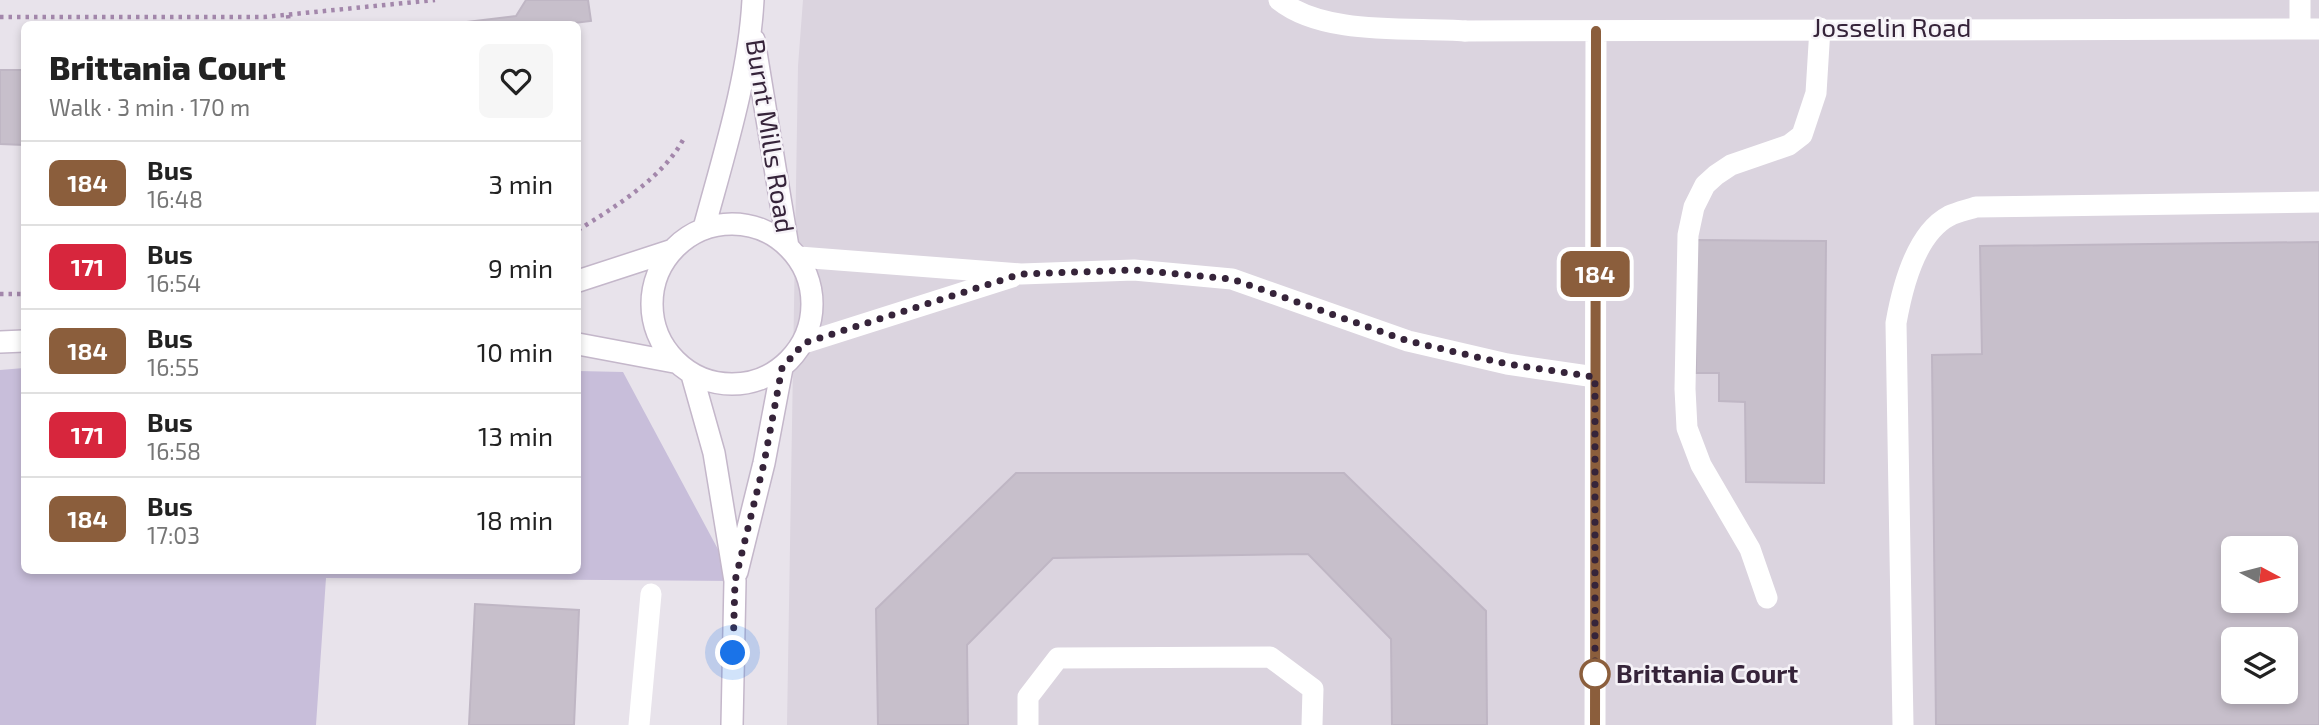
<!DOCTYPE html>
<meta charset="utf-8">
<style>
:root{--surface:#fff;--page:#f6f6f6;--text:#222;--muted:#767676;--line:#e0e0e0}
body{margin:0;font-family:"Exo 2",sans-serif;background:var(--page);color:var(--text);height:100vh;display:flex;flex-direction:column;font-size:26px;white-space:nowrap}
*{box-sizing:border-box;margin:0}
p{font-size:23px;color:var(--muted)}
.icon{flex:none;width:38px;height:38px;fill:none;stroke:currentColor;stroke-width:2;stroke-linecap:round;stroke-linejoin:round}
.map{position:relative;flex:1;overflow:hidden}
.drawer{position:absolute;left:21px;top:21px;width:560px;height:553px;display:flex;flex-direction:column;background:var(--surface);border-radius:10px;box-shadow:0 4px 10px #0003}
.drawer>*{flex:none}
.badge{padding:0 14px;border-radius:10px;font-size:24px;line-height:46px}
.needle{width:46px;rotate:97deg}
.controls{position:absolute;left:2221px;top:536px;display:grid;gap:14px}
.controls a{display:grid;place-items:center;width:77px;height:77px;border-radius:10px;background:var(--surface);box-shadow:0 4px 10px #0003;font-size:35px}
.you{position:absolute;width:35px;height:35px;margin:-18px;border:5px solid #fff;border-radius:50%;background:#1a73e8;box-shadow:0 0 0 10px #1a73e833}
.map>.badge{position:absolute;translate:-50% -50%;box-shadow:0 0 0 4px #fff}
.round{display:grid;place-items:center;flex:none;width:74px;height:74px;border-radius:10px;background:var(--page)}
.headline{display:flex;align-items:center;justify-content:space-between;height:119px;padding:0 28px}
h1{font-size:33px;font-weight:800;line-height:52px}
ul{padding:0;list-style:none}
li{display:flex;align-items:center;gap:21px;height:84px;padding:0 28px;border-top:2px solid var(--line)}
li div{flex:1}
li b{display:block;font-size:26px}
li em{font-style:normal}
li .badge{min-width:77px;font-weight:700;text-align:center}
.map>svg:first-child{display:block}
.built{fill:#dbd4df;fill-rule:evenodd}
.green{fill:#c8beda}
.building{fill:#c7bfcb;stroke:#bfb6c4;stroke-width:2;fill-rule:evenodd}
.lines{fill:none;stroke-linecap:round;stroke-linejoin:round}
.secondary-casing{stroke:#c4b7ca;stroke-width:24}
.path{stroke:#a387ab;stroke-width:4.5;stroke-dasharray:3.5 5;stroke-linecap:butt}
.lane{stroke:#fff;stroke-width:21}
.street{stroke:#fff;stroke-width:21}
.secondary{stroke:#fff;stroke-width:21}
.line-casing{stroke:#fff;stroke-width:16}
.line{stroke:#8b5e3c;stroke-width:10}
.walk{stroke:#36243a;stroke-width:7;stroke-dasharray:0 12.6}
.stop-dot{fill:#fff;stroke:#8b5e3c;stroke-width:3.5}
.labels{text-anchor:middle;stroke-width:5;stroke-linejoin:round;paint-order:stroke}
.street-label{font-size:26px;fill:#36243a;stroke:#f6f3f8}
.stop-label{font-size:26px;font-weight:bold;fill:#36243a;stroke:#f6f3f8;text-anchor:start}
</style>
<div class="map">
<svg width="2319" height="725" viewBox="0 0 2319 725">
<rect width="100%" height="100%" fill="#e8e3eb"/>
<path class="built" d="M803,0H2319V725H787L798,66ZM2233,548H2286V600H2233ZM2233,639H2286V691H2233Z"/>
<path class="green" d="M24,368V570H578V371L623,372L735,581L326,578L316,725H0V370Z"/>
<path class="building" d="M526,0H588L591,21L566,24H450L516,16Z
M0,70H24V145L0,144Z
M1697,240L1826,241L1824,483L1746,482L1745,402L1719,401V373H1696Z
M2319,242V725H1936L1932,355L1982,354L1980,246ZM2233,548H2286V600H2233ZM2233,639H2286V691H2233Z
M1016,473H1344L1486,611L1487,725H1392L1391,639L1308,554L1053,558L967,645L968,725H878L876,609Z
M475,604L579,610L574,725H469Z"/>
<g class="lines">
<defs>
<path id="secondary" d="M754,40L788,247
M652 304a80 80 0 1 1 160 0a80 80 0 1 1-160 0Z
M704,228C724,154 749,76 753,0
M578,281L670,251
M0,342L24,341
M578,344L674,362
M692,375L714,453L735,581L732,725
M737,572L764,463L782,368"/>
</defs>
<use href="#secondary" class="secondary-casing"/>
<path class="path" d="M288,15L289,24
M0,17H264L435,0
M578,230C615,207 664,177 684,138
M0,294H24"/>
<path class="lane" d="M1279,0C1324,36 1408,27 1465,31
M1767,598L1750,549L1701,465L1687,428L1685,389L1688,235L1694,207L1705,185L1716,175L1731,165L1789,145L1802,135L1816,93L1820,28
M1903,725L1896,323C1902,289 1915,234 1949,216C1957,212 1967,210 1976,207L2319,202"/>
<path class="street" d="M2300,0V29
M1465,31L2319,29
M799,257L1021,274L1134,270L1232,279L1408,341L1507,364L1595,377
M804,343L1012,277
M639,725L651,594
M1028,725V697L1058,658L1270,657L1313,689L1312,725
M1595,725L1596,31"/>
<use href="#secondary" class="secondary"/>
</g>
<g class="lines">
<defs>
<path id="line" d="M1595,725L1596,31"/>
</defs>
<use href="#line" class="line-casing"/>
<use href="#line" class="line"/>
<path class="walk" d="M733,653L735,581L764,463L782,368L804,343L1021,274L1134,270L1232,279L1408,341L1507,364L1595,377V674"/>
</g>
<circle class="stop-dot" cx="1595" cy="674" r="14"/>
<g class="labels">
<g class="street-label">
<text x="1892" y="37">Josselin Road</text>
<text transform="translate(770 136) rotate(81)" y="9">Burnt Mills Road</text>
</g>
<g class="stop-label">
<text x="1616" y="683">Brittania Court</text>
</g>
</g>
</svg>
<div class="controls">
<a><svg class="needle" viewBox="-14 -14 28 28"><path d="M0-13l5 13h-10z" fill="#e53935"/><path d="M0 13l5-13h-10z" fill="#767676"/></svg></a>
<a><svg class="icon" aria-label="layers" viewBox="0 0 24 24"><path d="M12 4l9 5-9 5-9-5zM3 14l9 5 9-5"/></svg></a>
</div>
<div class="you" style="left:733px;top:653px"></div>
<b class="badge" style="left:1595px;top:274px;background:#8b5e3c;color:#fff">184</b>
<section class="drawer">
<div class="headline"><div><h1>Brittania Court</h1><p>Walk · 3 min · 170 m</p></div><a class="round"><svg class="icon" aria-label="heart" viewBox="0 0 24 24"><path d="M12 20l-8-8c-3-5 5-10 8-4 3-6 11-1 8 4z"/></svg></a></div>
<ul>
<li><span class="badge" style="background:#8b5e3c;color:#fff">184</span><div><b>Bus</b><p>16:48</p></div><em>3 min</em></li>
<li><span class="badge" style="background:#d7263d;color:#fff">171</span><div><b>Bus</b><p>16:54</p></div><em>9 min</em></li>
<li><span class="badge" style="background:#8b5e3c;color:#fff">184</span><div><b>Bus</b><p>16:55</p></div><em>10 min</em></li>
<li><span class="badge" style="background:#d7263d;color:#fff">171</span><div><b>Bus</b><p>16:58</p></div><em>13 min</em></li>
<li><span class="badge" style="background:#8b5e3c;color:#fff">184</span><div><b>Bus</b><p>17:03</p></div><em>18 min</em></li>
</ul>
</section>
</div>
